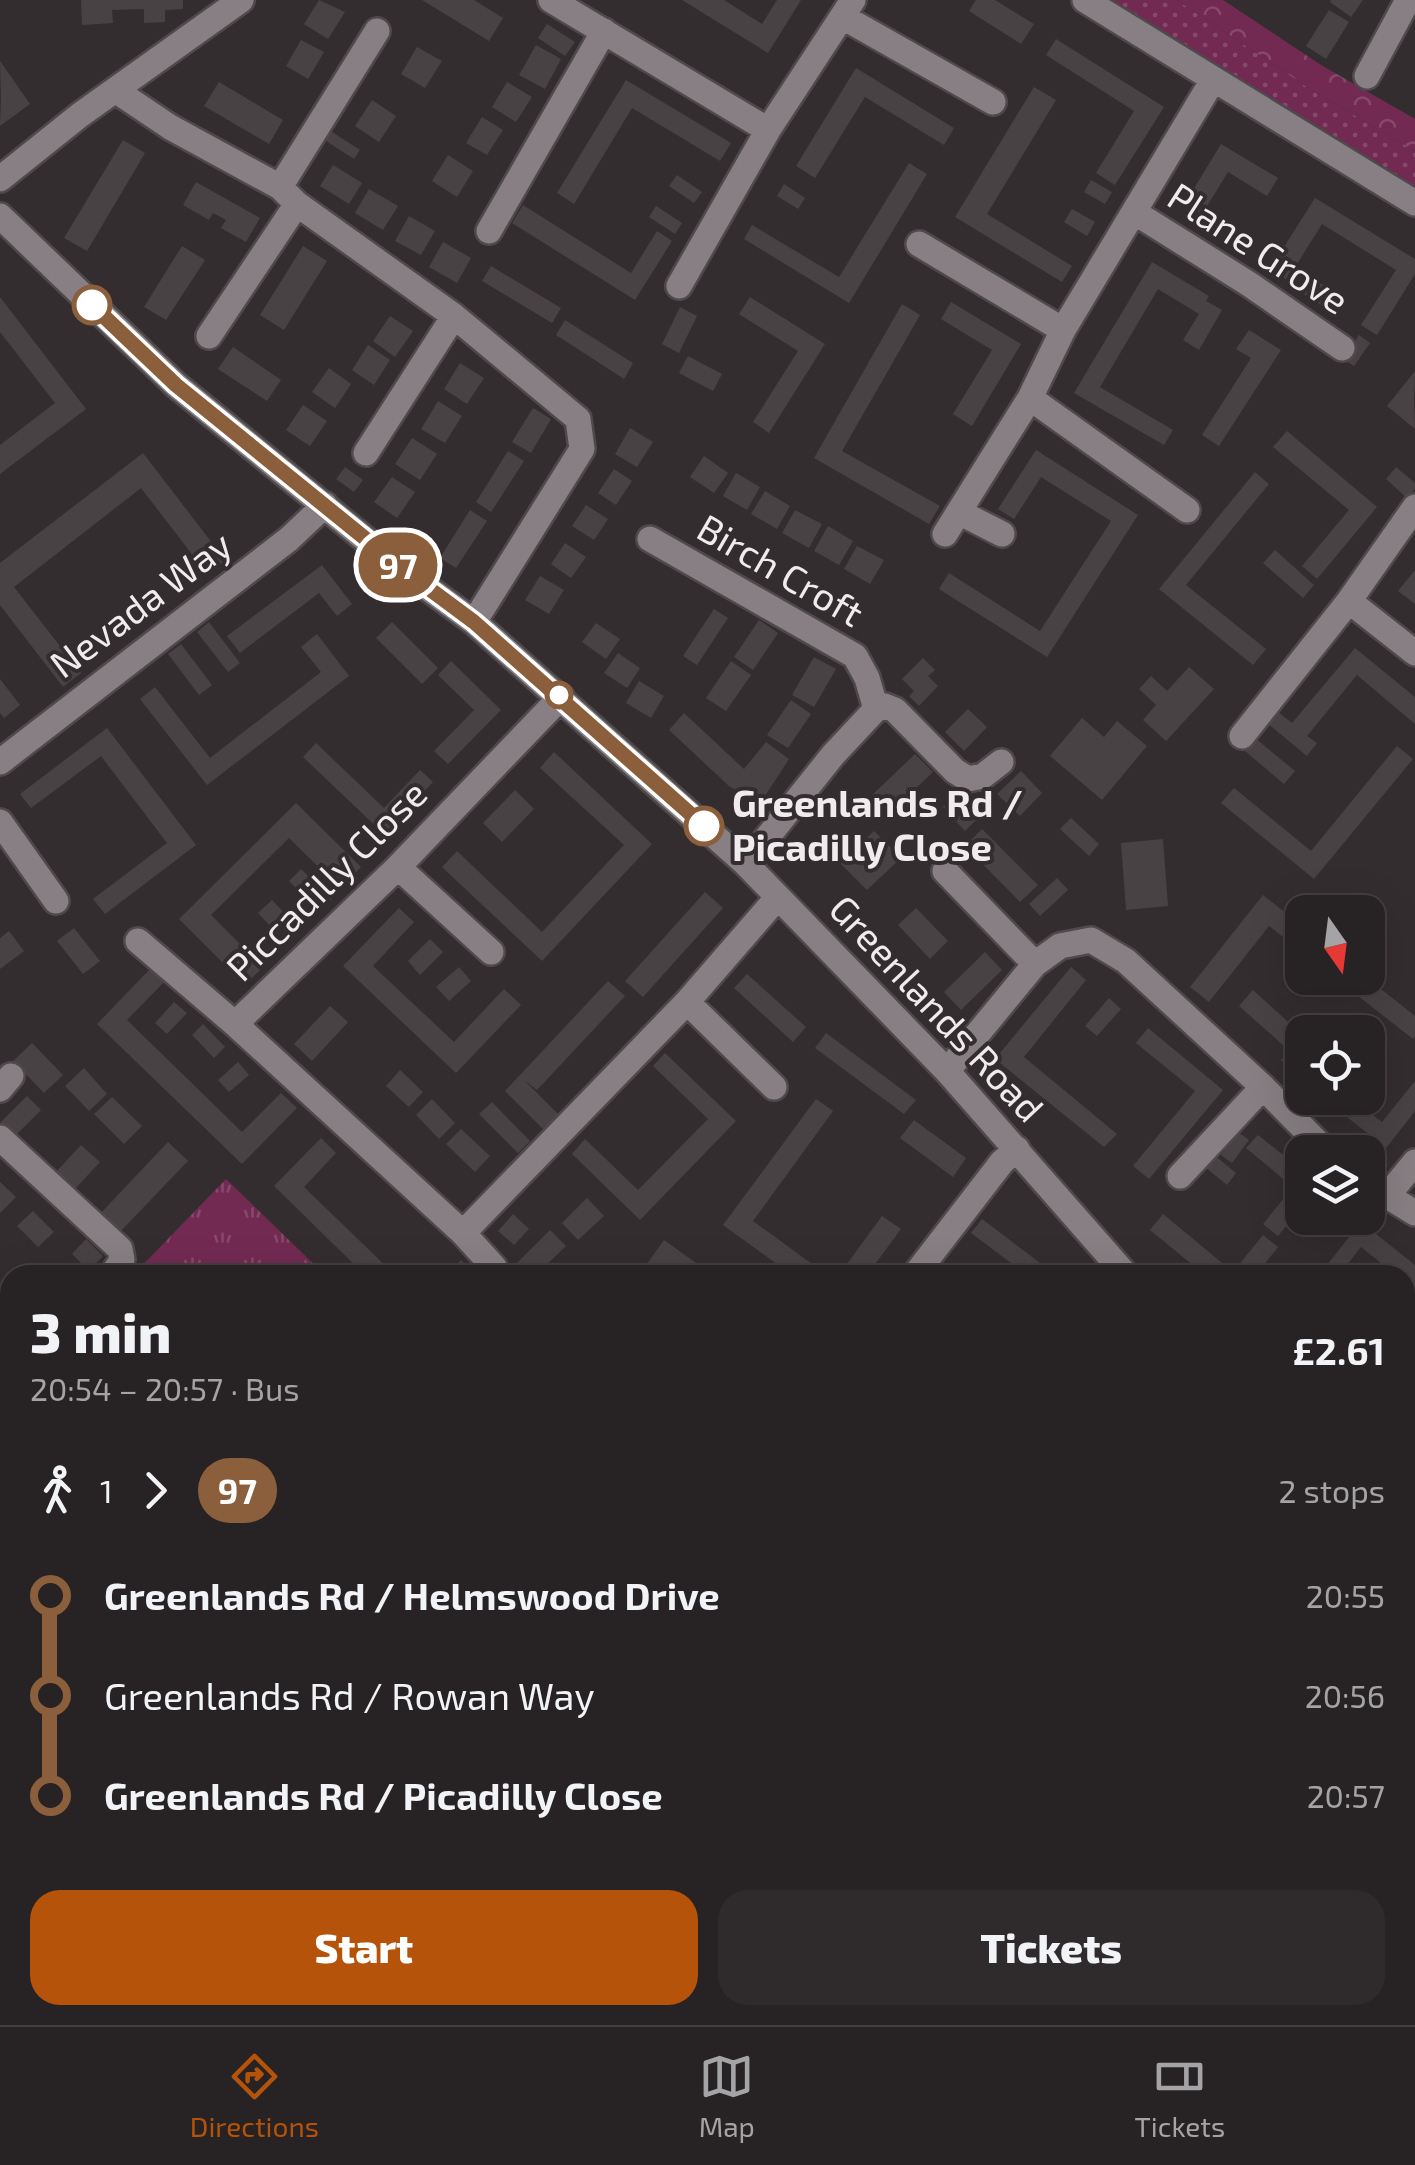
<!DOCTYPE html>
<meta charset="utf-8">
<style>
:root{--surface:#272224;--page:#2f2a2c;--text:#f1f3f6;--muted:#a4a4a6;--line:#433f41;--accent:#b45309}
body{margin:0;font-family:"Exo 2",sans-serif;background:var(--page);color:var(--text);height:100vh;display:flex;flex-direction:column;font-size:38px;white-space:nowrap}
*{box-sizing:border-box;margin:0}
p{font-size:32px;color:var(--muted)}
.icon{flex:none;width:55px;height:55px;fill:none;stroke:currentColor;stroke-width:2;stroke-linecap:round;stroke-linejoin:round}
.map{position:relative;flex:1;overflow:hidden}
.panel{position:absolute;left:0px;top:1265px;width:1415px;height:760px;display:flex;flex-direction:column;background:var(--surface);border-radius:30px 30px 0 0;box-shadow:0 10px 40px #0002,0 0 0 2px var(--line)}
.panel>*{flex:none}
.badge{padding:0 20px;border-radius:32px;font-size:35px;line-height:65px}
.needle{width:65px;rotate:166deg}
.buttons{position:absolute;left:1285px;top:895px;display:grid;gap:20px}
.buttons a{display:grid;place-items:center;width:100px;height:100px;border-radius:20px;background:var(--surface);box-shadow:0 10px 40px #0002,0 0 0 2px var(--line);font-size:50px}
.map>.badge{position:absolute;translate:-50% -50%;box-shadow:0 0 0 5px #fff}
.legs{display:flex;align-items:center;gap:15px;height:110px;padding:0 30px;font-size:32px}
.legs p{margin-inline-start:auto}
.head{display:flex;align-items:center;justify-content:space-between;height:170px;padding:0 30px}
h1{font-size:55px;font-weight:800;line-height:75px}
.button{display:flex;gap:20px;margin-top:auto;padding:20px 30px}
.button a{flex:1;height:115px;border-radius:30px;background:var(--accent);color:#fff;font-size:40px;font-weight:800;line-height:115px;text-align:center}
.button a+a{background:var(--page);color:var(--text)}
ul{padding:0 30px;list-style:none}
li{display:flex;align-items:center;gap:35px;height:100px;font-size:38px}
li i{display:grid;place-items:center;width:15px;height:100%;margin:0 12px;background:currentColor}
li i::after{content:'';width:25px;height:25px;margin:-12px;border:8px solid;border-radius:50%;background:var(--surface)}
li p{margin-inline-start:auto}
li:first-child i{background:linear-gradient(#0000 50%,currentColor 0)}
li:last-child i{background:linear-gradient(currentColor 50%,#0000 0)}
.dock{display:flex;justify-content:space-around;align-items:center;height:140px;border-top:2px solid var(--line);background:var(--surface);font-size:28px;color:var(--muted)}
.dock a{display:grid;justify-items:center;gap:5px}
.dock .active{color:var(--accent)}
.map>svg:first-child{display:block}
.grass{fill:url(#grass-dots)}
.forest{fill:url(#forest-crowns)}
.park{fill:url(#park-tufts)}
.building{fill:#494245}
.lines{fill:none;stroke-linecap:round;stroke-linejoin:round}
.minor-casing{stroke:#4e494b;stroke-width:30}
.minor{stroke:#877f83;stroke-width:25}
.line-1-casing{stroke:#fff;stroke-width:22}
.line-1{stroke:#8b5e3c;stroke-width:15}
.stop-1-dot{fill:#fff;stroke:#8b5e3c;stroke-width:5}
.labels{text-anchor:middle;stroke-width:8;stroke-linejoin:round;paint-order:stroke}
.street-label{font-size:38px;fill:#f0ecee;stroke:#342d30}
.stop-label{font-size:38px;font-weight:bold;fill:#f0ecee;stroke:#342d30;text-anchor:start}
</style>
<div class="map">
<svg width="1415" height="2025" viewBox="0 0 1415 2025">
<defs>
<pattern id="grass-dots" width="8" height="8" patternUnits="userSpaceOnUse" patternTransform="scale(2.5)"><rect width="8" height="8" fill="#722a52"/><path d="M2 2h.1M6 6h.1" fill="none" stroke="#86496b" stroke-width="1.8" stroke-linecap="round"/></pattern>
<pattern id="forest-crowns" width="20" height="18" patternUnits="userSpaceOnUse" patternTransform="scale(2.5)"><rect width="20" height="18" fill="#722a52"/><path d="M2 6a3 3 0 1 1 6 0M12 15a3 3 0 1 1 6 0" fill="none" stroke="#86496b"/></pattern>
<pattern id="park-tufts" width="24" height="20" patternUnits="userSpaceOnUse" patternTransform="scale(2.5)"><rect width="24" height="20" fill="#722a52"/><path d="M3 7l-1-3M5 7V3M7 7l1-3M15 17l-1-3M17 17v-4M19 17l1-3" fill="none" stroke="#86496b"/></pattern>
</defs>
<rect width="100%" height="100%" fill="#342d30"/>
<path class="grass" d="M1113,0H1177L1310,89L1415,151V190L1174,42Z"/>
<path class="forest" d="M1177,0H1223L1321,65L1415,119V151L1310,89Z"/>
<path class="park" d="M226,1179L325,1275H133Z"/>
<path class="building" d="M81,0H183V9L165,10V22L144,23V9L112,10L113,23L82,25Z
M319,0L345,12L328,39L304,24Z
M422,0H474L503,18L489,41Z
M682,0H724L762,24L777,0H801L768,53Z
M976,0H995L1034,24L1021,44L969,11Z
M1331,0H1363L1351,17L1330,2Z
M1329,10L1349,22L1326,59L1306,46Z
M547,24L575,42L565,56L538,38Z
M1056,39L1164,107L1115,185L1096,173L1134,111L1046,55Z
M301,40L324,52L308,79L286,66Z
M536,45L561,59L545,89L519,75Z
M417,47L442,61L425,88L401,74Z
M0,61L30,104L0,126L1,98Z
M856,68L954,128L944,145L865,97L815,178L796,166Z
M626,80L731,143L720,161L632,108L574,204L557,193Z
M219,82L283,120L269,144L204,106Z
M507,82L532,97L516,122L492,107Z
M1034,87L1056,100L987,214L1072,266L1062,282L955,217Z
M372,100L396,116L379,142L355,126Z
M482,117L503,130L487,155L466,143Z
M329,130L360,150L354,159L323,139Z
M123,140L145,153L87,251L64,238Z
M1221,144L1278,178L1267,196L1228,172L1201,216L1184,205Z
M448,155L473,171L457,197L432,181Z
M909,163L927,174L849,303L744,239L752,225L839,277Z
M333,165L362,183L349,204L320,186Z
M677,175L702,192L694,203L669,186Z
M1091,180L1112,192L1105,204L1084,192Z
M196,182L260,218L246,242L221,228L226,220L213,213L209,220L183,205Z
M784,184L805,198L798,209L777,196Z
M369,189L398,206L383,230L355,213Z
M1315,198L1415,259V274L1377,335L1361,325L1396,270L1322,224L1287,280L1270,269Z
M523,205L631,273L657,231L672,241L635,300L512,223Z
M656,206L682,223L675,234L649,217Z
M1072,209L1095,222L1087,236L1064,222Z
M409,216L435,231L421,255L395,241Z
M443,242L471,258L457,283L429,267Z
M182,246L205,260L166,320L144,307Z
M303,246L327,261L284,330L260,315Z
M1152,262L1209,296L1206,301L1222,310L1199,350L1183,340L1199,314L1158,289L1100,387L1173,430L1164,445L1074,393Z
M491,266L561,308L552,323L482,281Z
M1314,279L1345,299L1335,314L1304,294Z
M0,297L86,409L0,474V445L55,403L0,332Z
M750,297L825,344L769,433L753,422L798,351L739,314Z
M951,302L1021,344L972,426L953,414L992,350L941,319Z
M902,304L920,315L842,451L940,506L929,524L814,458Z
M680,307L697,316L679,353L662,344Z
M390,316L413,331L395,357L373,341Z
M565,320L633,363L624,379L556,335Z
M1249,330L1281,350L1219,446L1202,435L1251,358L1236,349Z
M1359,335L1370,343L1354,366L1343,359Z
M368,345L390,360L374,385L352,370Z
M233,347L281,380L267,401L218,369Z
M688,356L722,374L713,391L679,373Z
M460,363L484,378L467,404L444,389Z
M329,368L351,384L335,408L312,392Z
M1415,371L1414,403L1415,429L1387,406Z
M438,401L462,416L445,443L421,429Z
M303,405L327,421L310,446L286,430Z
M533,408L551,419L531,453L512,442Z
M630,428L653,442L637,467L615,454Z
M1287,431L1377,507L1317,579L1302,566L1349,510L1273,447Z
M412,438L437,454L420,480L395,464Z
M1036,450L1138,515L1047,657L939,589L949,573L1040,631L1111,521L1041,477L1014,519L998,509Z
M508,451L524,461L491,512L476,502Z
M143,453L226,561L208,575L141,488L14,587L81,673L63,687L0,605V563Z
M704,456L728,473L714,493L690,477Z
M345,467L363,480L354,492L336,479Z
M1396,467L1415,483V489L1407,498L1386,479Z
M614,469L632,481L616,505L598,493Z
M1255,472L1269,484L1186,585L1266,649L1253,665L1159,589Z
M736,473L760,487L747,510L723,496Z
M392,477L415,492L397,518L374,502Z
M765,491L790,506L777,529L751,514Z
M586,505L608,519L594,540L572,526Z
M470,510L487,521L456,568L440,558Z
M795,510L822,524L809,548L782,533Z
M828,526L853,541L839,565L814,551Z
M565,543L586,557L571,578L551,564Z
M857,546L884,560L870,584L844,569Z
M1275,550L1314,585L1303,598L1263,563Z
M322,565L352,604L337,616L319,593L240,653L227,636Z
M1415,570V604L1398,591Z
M540,576L564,590L549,614L525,600Z
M714,609L728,618L697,665L683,656Z
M759,620L778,633L753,670L734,657Z
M209,622L240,663L228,672L197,632Z
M392,622L438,668L422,684L376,638Z
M596,623L620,639L606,659L582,642Z
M317,634L349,676L207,785L140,699L155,687L210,758L321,672L301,647Z
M181,644L212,685L199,695L168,654Z
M1355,648L1415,697V724L1357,675L1307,736L1317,743L1307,756L1267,723L1277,711L1292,723Z
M618,653L640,668L627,688L604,673Z
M814,657L836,669L814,707L792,695Z
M923,658L935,670L928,676L938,686L919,706L909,696L914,691L902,679Z
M451,661L501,710L448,764L434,751L474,710L438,675Z
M731,661L751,675L726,711L706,698Z
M1189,667L1214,689L1166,741L1143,720L1156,705L1139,689L1151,676L1167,691Z
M0,679L20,705L4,718L0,713Z
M639,681L664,696L651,718L626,703Z
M791,700L811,714L788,748L767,735Z
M968,709L987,727L964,751L945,732Z
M684,713L744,769L766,742L789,759L759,805L729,786L669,730Z
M1082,718L1104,737L1117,721L1147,746L1102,800L1050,756Z
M107,728L196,845L105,914L93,899L167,843L101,756L31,808L20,794Z
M1255,738L1295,771L1284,784L1245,751Z
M316,743L384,808L420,770L433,782L384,834L303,757Z
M1397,746L1413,759L1314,879L1221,803L1234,788L1311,851Z
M554,752L652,844L542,961L442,867L457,851L542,932L624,845L540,768Z
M915,754L933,772L884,818L867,800Z
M1021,771L1042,793L1020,816L997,794Z
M964,789L984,812L965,831L943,807Z
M515,790L534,809L502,842L483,823Z
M296,803L361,867L340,888L289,838L211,915L263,967L245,985L179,919Z
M1071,818L1099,844L1089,856L1060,829Z
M982,829L1038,885L1020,902L965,846Z
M874,831L901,858L867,890L840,863Z
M1163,839L1168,906L1126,910L1121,843Z
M301,869L332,899L319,911L289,881Z
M1057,878L1068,890L1040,916L1029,904Z
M705,892L723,908L643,997L625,981Z
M1263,895L1302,926V952L1269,926L1209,1002L1190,987Z
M272,900L287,916L273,929L258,913Z
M399,908L414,922L373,966L454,1042L504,989L521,1005L456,1073L343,966Z
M916,908L948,941L930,959L898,925Z
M74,928L100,961L83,974L57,941Z
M9,931L24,951L0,969V938Z
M430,939L443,952L420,975L408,961Z
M985,952L1002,970L961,1010L944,992Z
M459,967L471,981L449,1001L436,987Z
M1071,967L1086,980L1024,1057L1117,1134L1104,1147L995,1059Z
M151,968L165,981L127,1020L242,1132L281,1093L297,1108L242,1164L97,1024Z
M747,974L806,1027L793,1042L734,988Z
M1335,978H1367L1415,1016V1036L1413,1039Z
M608,981L625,996L537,1090L524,1080L560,1116L545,1131L505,1091Z
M1253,990L1297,1030L1284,1046L1239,1006Z
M1109,998L1121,1009L1097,1036L1085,1026Z
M174,1002L187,1013L167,1034L155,1023Z
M330,1006L348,1022L312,1061L294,1044Z
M1315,1019L1328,1030L1303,1032Z
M203,1024L225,1047L214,1058L192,1035Z
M1148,1028L1223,1090L1149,1179L1133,1166L1195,1091L1136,1043Z
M826,1033L916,1100L904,1114L815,1048Z
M1302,1034V1059L1293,1070L1281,1060Z
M32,1043L63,1075L44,1093L13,1061Z
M665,1053L736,1121L640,1220L572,1154L585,1139L638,1190L708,1119L653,1066Z
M238,1062L249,1075L229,1092L218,1080Z
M84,1068L107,1094L89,1111L65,1086Z
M400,1070L423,1092L409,1107L386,1086Z
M1415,1081V1111L1386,1148L1323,1098H1351L1382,1122Z
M27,1096L41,1110L14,1137L0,1123Z
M112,1097L142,1126L124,1144L94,1114Z
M432,1099L455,1123L439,1139L416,1115Z
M816,1099L833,1111L753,1221L812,1264L805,1275H792L723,1225Z
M492,1102L530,1141L518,1153L479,1114Z
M914,1120L966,1158L953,1177L900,1138Z
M461,1129L490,1156L475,1172L446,1144Z
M1238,1132L1249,1140L1232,1163L1221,1155Z
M1258,1135L1302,1170V1207L1278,1236L1263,1224L1293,1187L1246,1148Z
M321,1138L336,1153L304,1187L395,1275H365L274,1186Z
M168,1142L188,1161L118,1234L98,1216Z
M81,1145L100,1162L75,1189L56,1172Z
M1214,1155L1236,1173L1227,1185L1205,1167Z
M0,1182L16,1197L0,1213Z
M587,1198L604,1216L578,1240L562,1223Z
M33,1211L54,1232L38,1247L17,1226Z
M513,1214L529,1229L514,1245L498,1231Z
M1163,1214L1233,1272L1263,1235L1278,1247L1256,1275H1205L1150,1230Z
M882,1216L901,1229L867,1275H839Z
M982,1219L1056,1275H1027L971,1233Z
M1361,1222L1415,1265V1290L1405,1282V1275H1396L1361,1247L1339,1275H1319Z
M550,1230L566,1246L536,1275H522L514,1266Z
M86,1239L103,1256L89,1271L72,1254Z
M664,1240L713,1275H680L670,1268L664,1275H639Z
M461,1260L475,1275H446Z
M7,1493L10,1496V1526L0,1537V1501Z
M1405,1521L1415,1529V1554L1405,1546Z
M0,1642L10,1650V1697L0,1708Z
M1405,1737L1415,1741V1764L1405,1760Z
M0,1852L10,1861V1894L0,1885Z
M30,2015H66L78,2025H42Z
M132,2015H164L155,2025H124Z
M205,2015H214L225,2025H196Z
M348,2015H396L387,2025H352L355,2022Z
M619,2015H629L640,2025H619L614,2021Z
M663,2015H705L716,2025H674Z
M805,2015H836L838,2017L831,2025H807L811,2020Z
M1027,2015H1050L1045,2025H1022Z
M1295,2015H1354L1349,2025H1315Z"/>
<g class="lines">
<defs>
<path id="minor" d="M551,0L768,130
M1085,0L1415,203
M843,17L993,102
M1367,76L1408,0
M115,90L170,127L280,187L297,204L454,316L578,419L582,449L474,622
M0,179L80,115L241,0
M280,187L377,31
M1134,212L1249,284L1342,348
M0,216L176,385L403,570L474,622L746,864L947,1071L1126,1275
M489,231L604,31
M919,244L1063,330
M679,286L768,130L853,0
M209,336L297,204
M1030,398L1187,510
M366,453L454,316
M959,512L1002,534
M945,534L1030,398L1063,330L1213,80
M650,539L855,656L867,678L876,709L833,755L746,864
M1349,601L1415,653
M876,709L885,706L895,710L955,771L968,779L983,776L1001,762
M1242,736L1349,601L1415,507
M0,762L289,539L325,505
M0,822L56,901
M398,867L491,952
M945,871L1035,964
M138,941L235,1024
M687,1002L774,1087
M947,1071L1035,964L1060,946L1091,940L1126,961L1263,1087L1327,1152
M0,1089L11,1076
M0,1138L120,1249L122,1260L112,1275
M1180,1176L1263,1087
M1368,1184L1415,1213
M1388,1195L1415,1162
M463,1233L687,1002L778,897
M494,1267L463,1233L235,1024L398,867L561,697
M915,1275L1002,1162L1017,1149
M0,1369L10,1377
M1405,1466L1415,1453
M0,1580L10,1588
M1405,1636L1415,1648
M0,1932L10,1939
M0,1973L10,1960
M472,2015L482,2025
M0,2023L2,2025
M429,2025L438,2015
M586,2025L595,2015
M1147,2025L1150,2015"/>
</defs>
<use href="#minor" class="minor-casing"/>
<use href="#minor" class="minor"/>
</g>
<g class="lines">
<defs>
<path id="line-1" d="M92,305L176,385L404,570L474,622L704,826"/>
</defs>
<use href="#line-1" class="line-1-casing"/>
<use href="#line-1" class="line-1"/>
</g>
<g class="stop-1-dot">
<circle cx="92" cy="305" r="18"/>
<circle cx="559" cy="695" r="12"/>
<circle cx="704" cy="826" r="18"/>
</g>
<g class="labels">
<g class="street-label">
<text transform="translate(1258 249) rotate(33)" y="13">Plane Grove</text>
<text transform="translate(780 571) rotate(30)" y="13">Birch Croft</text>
<text transform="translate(141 605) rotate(-37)" y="13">Nevada Way</text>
<text transform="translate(327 881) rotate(-45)" y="13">Piccadilly Close</text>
<text transform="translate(936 1009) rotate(47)" y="13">Greenlands Road</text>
</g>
<g class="stop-label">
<text x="732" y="817">Greenlands Rd /<tspan x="732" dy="44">Picadilly Close</tspan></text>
</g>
</g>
</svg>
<div class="buttons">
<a><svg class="needle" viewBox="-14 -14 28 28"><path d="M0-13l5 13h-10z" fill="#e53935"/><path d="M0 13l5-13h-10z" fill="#a4a4a6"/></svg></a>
<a><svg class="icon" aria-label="locate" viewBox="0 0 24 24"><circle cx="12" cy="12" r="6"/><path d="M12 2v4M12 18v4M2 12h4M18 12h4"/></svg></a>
<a><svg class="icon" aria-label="layers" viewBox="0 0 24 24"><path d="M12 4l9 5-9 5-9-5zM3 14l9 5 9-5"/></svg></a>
</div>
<b class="badge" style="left:398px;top:565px;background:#8b5e3c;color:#fff">97</b>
<section class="panel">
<div class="head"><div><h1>3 min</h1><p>20:54 – 20:57 · Bus</p></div><b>£2.61</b></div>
<div class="legs"><svg class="icon" aria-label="walk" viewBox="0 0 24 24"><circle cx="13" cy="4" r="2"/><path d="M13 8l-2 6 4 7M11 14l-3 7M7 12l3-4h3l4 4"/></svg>1<svg class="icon" aria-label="forward" viewBox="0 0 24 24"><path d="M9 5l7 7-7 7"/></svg><b class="badge" style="background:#8b5e3c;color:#fff">97</b><p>2 stops</p></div>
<ul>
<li><i style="color:#8b5e3c"></i><b>Greenlands Rd / Helmswood Drive</b><p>20:55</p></li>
<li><i style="color:#8b5e3c"></i><span>Greenlands Rd / Rowan Way</span><p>20:56</p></li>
<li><i style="color:#8b5e3c"></i><b>Greenlands Rd / Picadilly Close</b><p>20:57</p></li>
</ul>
<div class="button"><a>Start</a><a>Tickets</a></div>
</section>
</div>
<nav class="dock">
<a class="active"><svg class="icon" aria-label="directions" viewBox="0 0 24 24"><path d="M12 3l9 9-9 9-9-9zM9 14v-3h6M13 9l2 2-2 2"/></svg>Directions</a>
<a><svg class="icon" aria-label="map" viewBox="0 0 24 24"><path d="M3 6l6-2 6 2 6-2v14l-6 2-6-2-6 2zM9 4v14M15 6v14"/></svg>Map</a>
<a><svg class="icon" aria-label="tickets" viewBox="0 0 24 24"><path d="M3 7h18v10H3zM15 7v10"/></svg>Tickets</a>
</nav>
